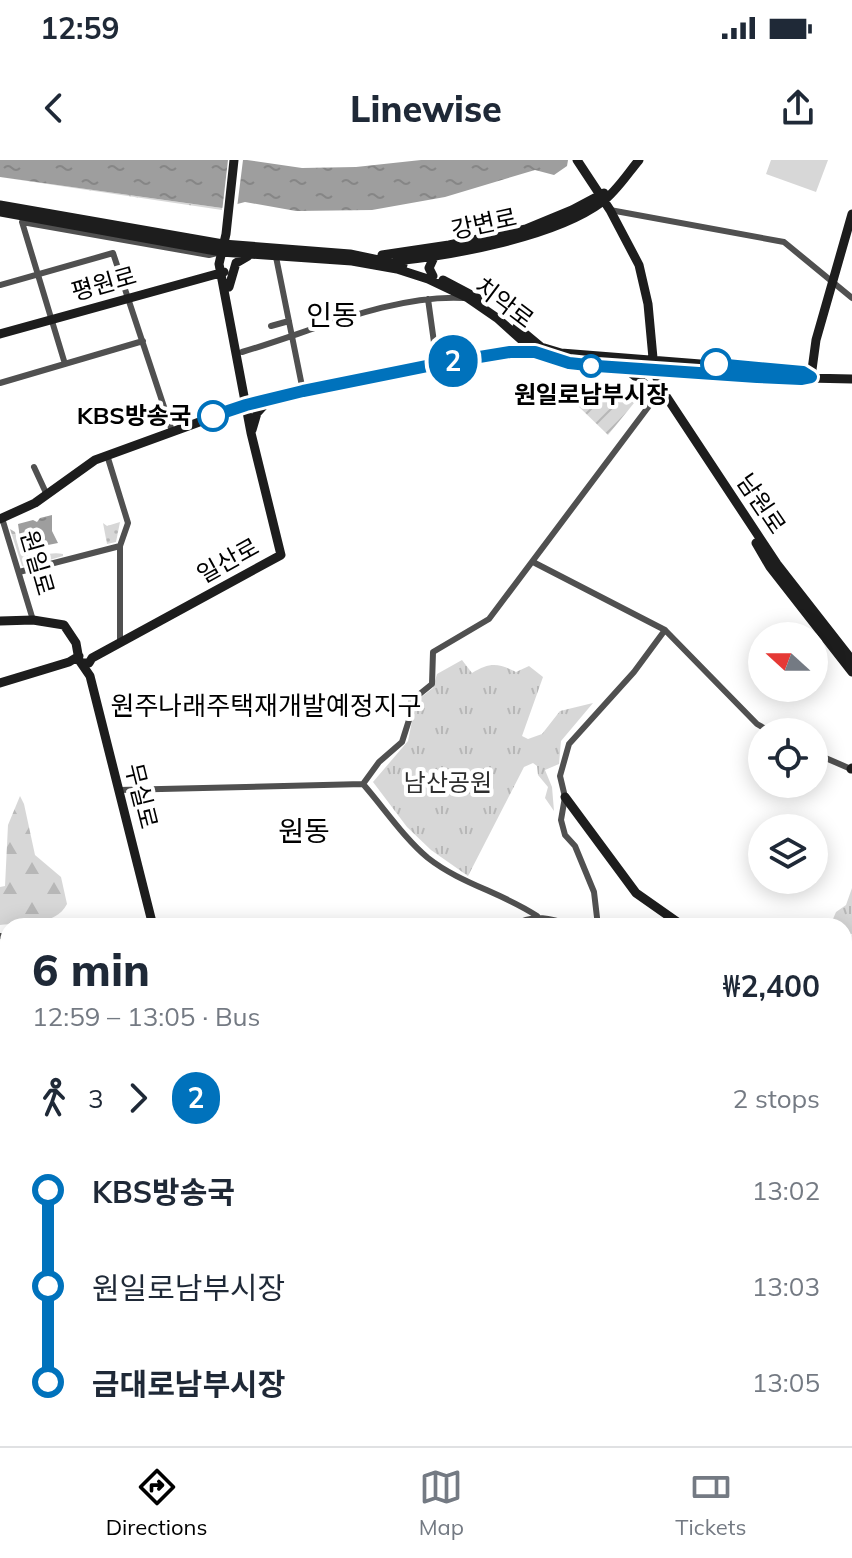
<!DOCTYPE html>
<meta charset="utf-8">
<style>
:root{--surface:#fff;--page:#f2f2f3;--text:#1f2937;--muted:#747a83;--line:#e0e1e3;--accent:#000}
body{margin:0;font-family:Mulish,"Noto Sans KR",sans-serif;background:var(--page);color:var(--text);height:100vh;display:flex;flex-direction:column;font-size:30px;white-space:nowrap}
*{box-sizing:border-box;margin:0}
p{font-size:26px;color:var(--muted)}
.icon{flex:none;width:44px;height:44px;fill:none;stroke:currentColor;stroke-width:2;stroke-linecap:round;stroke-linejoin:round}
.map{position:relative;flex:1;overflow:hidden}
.side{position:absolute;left:0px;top:758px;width:852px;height:528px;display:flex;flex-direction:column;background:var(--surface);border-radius:24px 24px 0 0;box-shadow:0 4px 20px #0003}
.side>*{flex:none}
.badge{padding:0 16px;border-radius:26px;font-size:28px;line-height:52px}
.needle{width:52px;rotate:291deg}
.tools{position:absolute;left:748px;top:462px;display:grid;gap:16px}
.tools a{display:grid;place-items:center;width:80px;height:80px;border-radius:50%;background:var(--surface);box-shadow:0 4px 20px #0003;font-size:40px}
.map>.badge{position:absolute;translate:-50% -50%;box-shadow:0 0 0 4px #fff}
.legs{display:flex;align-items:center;gap:12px;height:88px;padding:0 32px;font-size:26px}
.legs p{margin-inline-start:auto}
.head{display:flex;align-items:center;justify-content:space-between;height:136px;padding:0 32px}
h1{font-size:44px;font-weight:800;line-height:60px}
ul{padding:0 32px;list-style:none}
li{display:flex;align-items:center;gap:28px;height:96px;font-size:30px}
li i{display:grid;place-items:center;width:12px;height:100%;margin:0 10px;background:currentColor}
li i::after{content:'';width:20px;height:20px;margin:-10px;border:6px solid;border-radius:50%;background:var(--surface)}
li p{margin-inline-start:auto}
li:first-child i{background:linear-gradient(#0000 50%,currentColor 0)}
li:last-child i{background:linear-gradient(currentColor 50%,#0000 0)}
.status{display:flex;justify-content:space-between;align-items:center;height:56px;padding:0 40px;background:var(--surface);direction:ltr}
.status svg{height:22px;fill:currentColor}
header{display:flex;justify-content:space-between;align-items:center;height:104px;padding:0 32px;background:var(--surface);font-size:36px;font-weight:800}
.menu{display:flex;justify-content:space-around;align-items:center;height:112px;border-top:2px solid var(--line);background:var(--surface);font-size:22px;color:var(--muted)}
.menu a{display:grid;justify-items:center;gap:4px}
.menu .selected{color:var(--accent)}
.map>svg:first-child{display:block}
.grass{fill:url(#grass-dots)}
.forest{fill:url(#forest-firs)}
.wetland{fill:url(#wetland-marsh)}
.park{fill:url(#park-tufts)}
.garden{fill:url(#garden-furrows)}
.pitch{fill:#d7d7d7}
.water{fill:url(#water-ripples)}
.pier{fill:#fff}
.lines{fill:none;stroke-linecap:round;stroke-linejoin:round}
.stream{stroke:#9e9e9e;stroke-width:2}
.street{stroke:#505050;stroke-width:6}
.secondary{stroke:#1d1d1d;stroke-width:9}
.line-1-casing{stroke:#fff;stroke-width:18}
.line-1{stroke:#0072bc;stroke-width:12}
.stop-1-dot{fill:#fff;stroke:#0072bc;stroke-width:4}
.labels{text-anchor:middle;stroke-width:8;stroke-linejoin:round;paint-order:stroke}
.street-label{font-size:24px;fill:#000;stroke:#fff}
.stop-label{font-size:24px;font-weight:bold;fill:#000;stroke:#fff}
.park-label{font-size:24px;fill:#2e2e2e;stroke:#fff}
.neighbourhood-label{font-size:26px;fill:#000;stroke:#fff}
.quarter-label{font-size:28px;fill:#000;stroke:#fff}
</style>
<div class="status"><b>12:59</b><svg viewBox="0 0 49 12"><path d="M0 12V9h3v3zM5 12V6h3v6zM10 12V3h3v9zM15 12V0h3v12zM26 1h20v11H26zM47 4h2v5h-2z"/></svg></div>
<header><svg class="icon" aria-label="back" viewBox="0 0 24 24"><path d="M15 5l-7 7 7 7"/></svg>Linewise<svg class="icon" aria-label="share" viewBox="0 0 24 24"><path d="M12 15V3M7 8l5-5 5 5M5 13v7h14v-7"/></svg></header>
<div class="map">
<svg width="852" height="1286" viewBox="0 0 852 1286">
<defs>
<pattern id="grass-dots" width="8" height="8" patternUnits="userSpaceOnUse" patternTransform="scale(2)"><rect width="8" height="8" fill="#d7d7d7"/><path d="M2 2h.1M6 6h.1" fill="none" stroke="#b7b7b7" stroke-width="1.8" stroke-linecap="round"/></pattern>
<pattern id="forest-firs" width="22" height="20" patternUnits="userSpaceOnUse" patternTransform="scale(2)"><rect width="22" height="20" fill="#d7d7d7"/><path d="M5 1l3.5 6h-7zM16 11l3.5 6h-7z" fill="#b7b7b7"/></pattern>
<pattern id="wetland-marsh" width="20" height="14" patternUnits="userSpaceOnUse" patternTransform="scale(2)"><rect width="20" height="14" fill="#d7d7d7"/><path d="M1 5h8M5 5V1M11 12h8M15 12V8" fill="none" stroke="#b7b7b7"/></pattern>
<pattern id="park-tufts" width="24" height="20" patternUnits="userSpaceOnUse" patternTransform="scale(2)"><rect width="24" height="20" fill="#d7d7d7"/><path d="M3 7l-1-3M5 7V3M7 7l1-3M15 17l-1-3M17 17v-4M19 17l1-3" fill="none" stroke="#b7b7b7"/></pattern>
<pattern id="garden-furrows" width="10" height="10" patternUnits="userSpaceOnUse" patternTransform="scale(2)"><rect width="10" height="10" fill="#d7d7d7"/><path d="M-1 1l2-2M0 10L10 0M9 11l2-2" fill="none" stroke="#b7b7b7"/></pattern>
<pattern id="water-ripples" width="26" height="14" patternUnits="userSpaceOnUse" patternTransform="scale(2)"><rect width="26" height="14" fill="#9e9e9e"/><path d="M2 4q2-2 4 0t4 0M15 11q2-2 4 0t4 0" fill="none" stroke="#868686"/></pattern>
</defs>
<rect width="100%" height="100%" fill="#fff"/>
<path class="grass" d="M120,362L116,382L107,384L103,363L107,366Z"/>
<path class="forest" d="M10,369L15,372L21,395C38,400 46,391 63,394V396L26,407L22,406Z
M20,636L24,644L35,695L61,717L67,744C55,767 23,762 0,765V727L5,726L8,665Z
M8,1224V1277L0,1275V1226Z
M9,1278H157L159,1286H21Z"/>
<path class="wetland" d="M0,17L222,48V50Z"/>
<path class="park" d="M462,500L472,513C490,502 498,503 516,512L529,506L543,517L522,576L528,579L542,574L560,551L593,543L561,581L559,604L545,610L552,627L554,651L545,638L548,627L538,615L537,606L533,603L524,607L468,716L431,690L407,667L373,622L408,581L416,541L433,528L437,514Z
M852,728V774L844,773V766H836L837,762L833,759L836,752L846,745Z"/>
<path class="garden" d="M575,229L624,234L634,243L608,275L574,242Z"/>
<path class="pitch" d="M771,0H828L816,32L766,14Z
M844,871L852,873V929L844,928Z
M844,1049L852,1052V1286H505L522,1278H844Z"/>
<path class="water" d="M0,0H247L302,8L356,7L421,0H568L567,6L554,15L535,10L445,37L372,50L296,51L245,42L222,48L0,17Z
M52,355V371L58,383L43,386L36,384L22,391L18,364L33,360L37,362L40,358Z"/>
<path class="pier" d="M228,0H243L237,48L222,52Z"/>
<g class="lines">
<path class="stream" d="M27,402V389"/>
<path class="street" d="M610,50L784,82L852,138
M276,97L303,231
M0,125L113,93L172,271
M428,139L437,204
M271,166L289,161
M242,192C311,172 392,134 464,138
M65,204L22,62L209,95L217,93
M0,223L143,181
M107,295L128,363L120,386V483
M34,307L47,335
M2,358L33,460
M533,402L665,470L757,564L771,572
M19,412L120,386
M814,593L851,609
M363,624L379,602L402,582L409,560L411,541L432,524L433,492L489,459L658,234
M363,624C384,648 404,678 428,698C461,724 503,733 537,756
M119,630L363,624
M512,766C535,753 550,758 574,766
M598,766L594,732L575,686L565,675L561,660L565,637L560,616L569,584L634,512L665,470
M0,776L8,778
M0,1059L8,1064
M159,1278L162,1286
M214,1278L216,1286
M264,1278L266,1286
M0,1281L6,1286
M316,1286L342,1278"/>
<path class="secondary" d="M577,0L610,50L639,105L648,144L654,209L660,227L777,404L852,500
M0,45L223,84L350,94L403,105
M0,52L221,92L352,101L397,109L428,119L468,138L497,158L535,192L569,203L757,217L852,219
M382,95L449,85L526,69L572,50L604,33
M396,101C454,95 555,77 602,42C616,32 628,13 639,0
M433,116L429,108L435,95
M443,120L479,139
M229,127L236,103L248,96
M517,167L541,187L561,193L803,212L811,217
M0,174L224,112
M627,210L658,234
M811,217L816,180L852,54
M252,270L257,253L267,242
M0,359L35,343L95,300L246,245L437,204L510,192H535
M756,383L770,407L852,512
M0,461L33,460L64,465L76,483L79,500L90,516L153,766
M83,503H89L92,498L281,395L251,273L219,104L226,74L234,0
M0,523L69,502L79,496
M851,609L852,608
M565,637L636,733L683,766
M844,839L852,842
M0,896L8,900
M844,1010L852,1005
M0,1051L8,1034
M370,1278L373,1286"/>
</g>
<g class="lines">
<defs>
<path id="line-1" d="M213,256L246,245L303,231L437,204L510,192H535L569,203L597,206L757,217L801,219L811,217L803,212L716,204"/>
</defs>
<use href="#line-1" class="line-1-casing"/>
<use href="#line-1" class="line-1"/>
</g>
<g class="stop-1-dot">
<circle cx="716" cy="204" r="14"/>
<circle cx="591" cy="206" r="10"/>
<circle cx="213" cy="256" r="14"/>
</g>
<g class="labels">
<g class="street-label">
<text transform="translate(484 64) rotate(-12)" y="8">강변로</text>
<text transform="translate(104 124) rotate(-16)" y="8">평원로</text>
<text transform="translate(504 143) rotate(37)" y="8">치악로</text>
<text transform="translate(761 344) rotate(56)" y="8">남원로</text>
<text transform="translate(228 401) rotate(-29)" y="8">일산로</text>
<text transform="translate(37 403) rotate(74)" y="8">원일로</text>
<text transform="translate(141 636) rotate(76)" y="8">무실로</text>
</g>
<g class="stop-label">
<text x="591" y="243">원일로남부시장</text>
<text x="191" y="264" text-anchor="end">KBS방송국</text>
</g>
<g class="park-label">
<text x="448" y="631">남산공원</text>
</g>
<g class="neighbourhood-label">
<text x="266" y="555">원주나래주택재개발예정지구</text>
</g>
<g class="quarter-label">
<text x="332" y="165">인동</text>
<text x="304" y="681">원동</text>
</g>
</g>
</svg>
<div class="tools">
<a><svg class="needle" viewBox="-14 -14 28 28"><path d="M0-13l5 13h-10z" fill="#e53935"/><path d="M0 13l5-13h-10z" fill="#747a83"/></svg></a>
<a><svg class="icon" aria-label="locate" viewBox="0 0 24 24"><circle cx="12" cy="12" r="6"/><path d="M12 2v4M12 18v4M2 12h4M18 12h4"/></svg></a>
<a><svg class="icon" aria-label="layers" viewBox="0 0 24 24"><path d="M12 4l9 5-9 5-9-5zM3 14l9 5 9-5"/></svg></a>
</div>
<b class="badge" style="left:453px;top:201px;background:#0072bc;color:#fff">2</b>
<section class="side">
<div class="head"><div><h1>6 min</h1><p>12:59 – 13:05 · Bus</p></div><b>₩2,400</b></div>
<div class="legs"><svg class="icon" aria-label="walk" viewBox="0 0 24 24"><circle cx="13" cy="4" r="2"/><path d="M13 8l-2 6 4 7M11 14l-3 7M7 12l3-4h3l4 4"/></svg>3<svg class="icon" aria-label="forward" viewBox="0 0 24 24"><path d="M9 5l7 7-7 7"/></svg><b class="badge" style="background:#0072bc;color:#fff">2</b><p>2 stops</p></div>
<ul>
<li><i style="color:#0072bc"></i><b>KBS방송국</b><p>13:02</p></li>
<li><i style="color:#0072bc"></i><span>원일로남부시장</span><p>13:03</p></li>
<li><i style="color:#0072bc"></i><b>금대로남부시장</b><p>13:05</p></li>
</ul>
</section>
</div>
<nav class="menu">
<a class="selected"><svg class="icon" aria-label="directions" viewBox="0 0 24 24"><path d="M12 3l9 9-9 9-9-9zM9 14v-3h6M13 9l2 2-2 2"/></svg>Directions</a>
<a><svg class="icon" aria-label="map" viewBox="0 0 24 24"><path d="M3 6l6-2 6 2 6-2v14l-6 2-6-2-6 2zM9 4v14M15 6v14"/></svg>Map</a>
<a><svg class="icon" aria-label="tickets" viewBox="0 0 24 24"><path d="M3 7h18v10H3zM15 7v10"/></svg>Tickets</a>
</nav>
